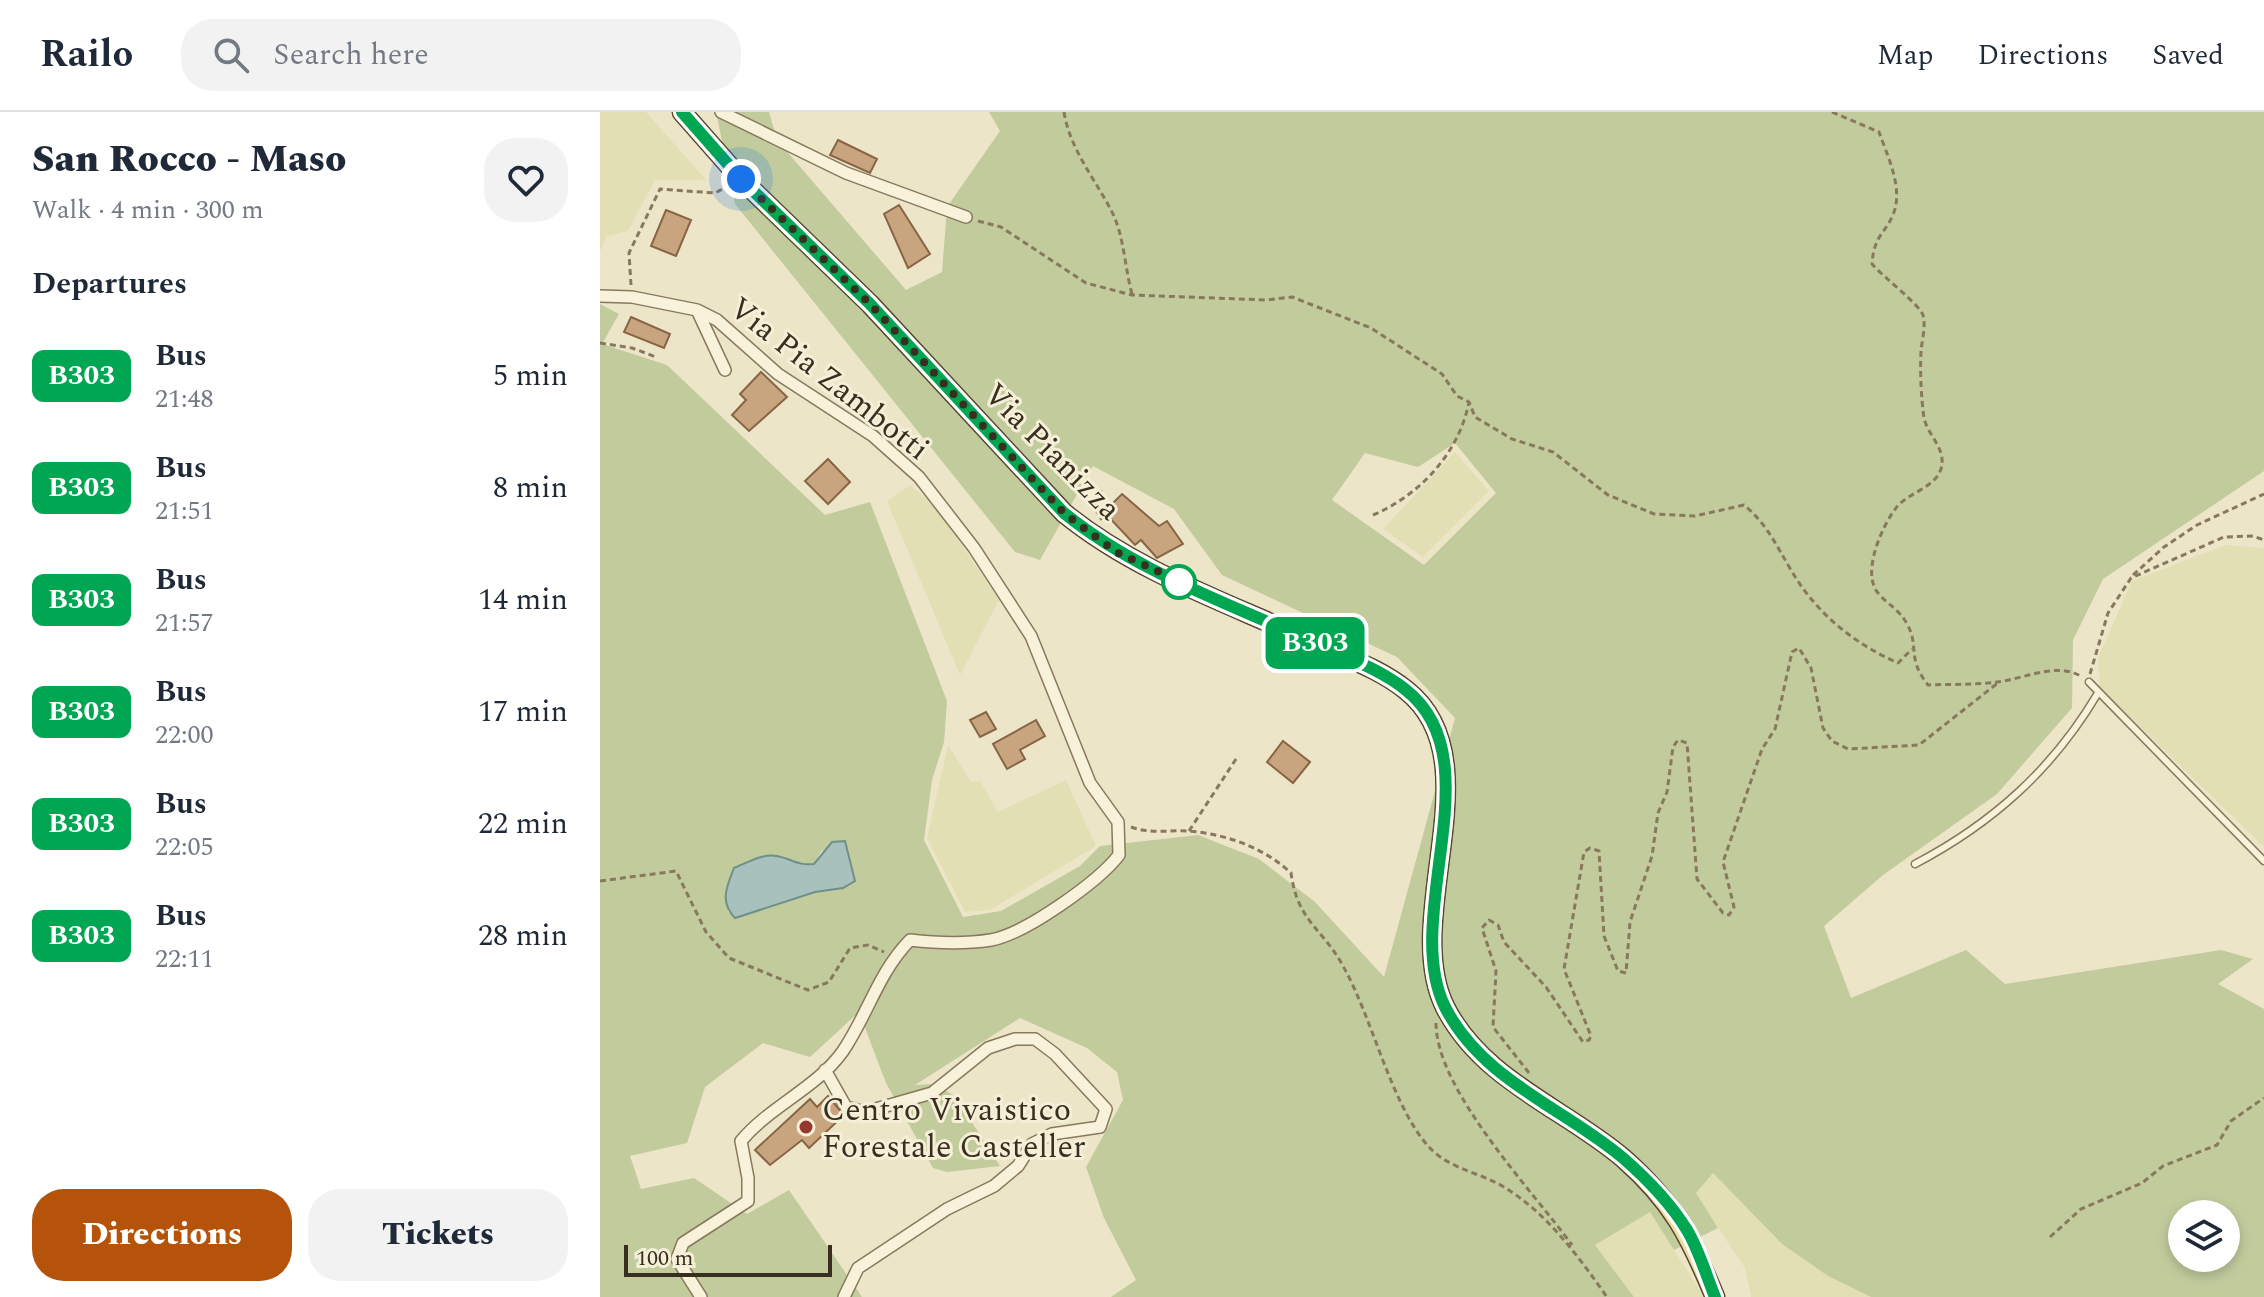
<!DOCTYPE html>
<meta charset="utf-8">
<style>
:root{--surface:#fff;--page:#f2f2f3;--text:#1f2937;--muted:#747a83;--line:#e0e1e3;--accent:#b45309}
body{margin:0;font-family:Spectral,serif;background:var(--page);color:var(--text);height:100vh;display:flex;flex-direction:column;font-size:30px;white-space:nowrap}
*{box-sizing:border-box;margin:0}
p{font-size:26px;color:var(--muted)}
.icon{flex:none;width:44px;height:44px;fill:none;stroke:currentColor;stroke-width:2;stroke-linecap:round;stroke-linejoin:round}
.map{position:relative;flex:1;overflow:hidden}
.side{display:flex;flex-direction:column;background:var(--surface);width:600px}
.side>*{flex:none}
.badge{padding:0 16px;border-radius:12px;font-size:28px;line-height:52px}
.controls{position:absolute;left:1568px;top:1088px;display:grid;gap:16px}
.controls a{display:grid;place-items:center;width:72px;height:72px;border-radius:50%;background:var(--surface);box-shadow:0 4px 12px #0003;font-size:40px}
.scale{position:absolute;left:24px;bottom:20px;width:208px;box-sizing:border-box;padding-left:8px;border:4px solid #392f20;border-top:0;font-size:22px;line-height:28px;white-space:nowrap;color:#392f20;-webkit-text-stroke:6px #f5efd7;paint-order:stroke}
.you{position:absolute;width:40px;height:40px;margin:-20px;border:6px solid #fff;border-radius:50%;background:#1a73e8;box-shadow:0 0 0 12px #1a73e833}
.map>.badge{position:absolute;translate:-50% -50%;box-shadow:0 0 0 4px #fff}
h2{padding:0 32px;font-size:30px;line-height:72px}
.round{display:grid;place-items:center;flex:none;width:84px;height:84px;border-radius:32px;background:var(--page)}
.summary{display:flex;align-items:center;justify-content:space-between;height:136px;padding:0 32px}
h1{font-size:38px;font-weight:800;line-height:60px}
.primary-button{display:flex;gap:16px;margin-top:auto;padding:16px 32px}
.primary-button a{flex:1;height:92px;border-radius:32px;background:var(--accent);color:#fff;font-size:32px;font-weight:800;line-height:92px;text-align:center}
.primary-button a+a{background:var(--page);color:var(--text)}
ul{padding:0;list-style:none}
li{display:flex;align-items:center;gap:24px;height:112px;padding:0 32px}
li div{flex:1}
li b{display:block;font-size:30px}
li em{font-style:normal}
li .badge{min-width:88px;font-weight:700;text-align:center}
header{display:flex;align-items:center;gap:48px;box-sizing:border-box;height:112px;padding:0 40px;background:var(--surface);border-bottom:2px solid var(--line)}
header strong{font-size:38px}
nav{display:flex;gap:44px;margin-inline-start:auto;font-size:28px}
.search{width:560px;height:72px;background:var(--page);display:flex;align-items:center;gap:20px;box-sizing:border-box;padding:0 28px;border-radius:32px;color:var(--muted);font-size:30px}
main{display:flex;flex:1;min-height:0}
.map>svg:first-child{display:block}
.farmland{fill:#e2dfb5}
.green{fill:#c1cb9c;fill-rule:evenodd}
.water{fill:#a9c1bc;stroke:#6f908a;stroke-width:2}
.building{fill:#c9a57f;stroke:#876544;stroke-width:2}
.lines{fill:none;stroke-linecap:round;stroke-linejoin:round}
.service-casing{stroke:#88785d;stroke-width:9}
.minor-casing{stroke:#88785d;stroke-width:14}
.primary-casing{stroke:#574631;stroke-width:21}
.path{stroke:#88785d;stroke-width:3;stroke-dasharray:6 4;stroke-linecap:butt}
.service{stroke:#f8f2db;stroke-width:6}
.minor{stroke:#f8f2db;stroke-width:11}
.primary{stroke:#eedda2;stroke-width:18}
.line-casing{stroke:#fff;stroke-width:18}
.line{stroke:#00a651;stroke-width:12}
.walk{stroke:#392f20;stroke-width:8;stroke-dasharray:0 14.4}
.stop-dot{fill:#fff;stroke:#00a651;stroke-width:4}
.poi-dot{fill:#953830;stroke:#f5efd7;stroke-width:3}
.labels{text-anchor:middle;stroke-width:6;stroke-linejoin:round;paint-order:stroke}
.street-label{font-size:32px;fill:#392f20;stroke:#f5efd7}
.poi-label{font-size:32px;fill:#392f20;stroke:#f5efd7;text-anchor:start}
</style>
<header>
<strong>Railo</strong>
<div class="search"><svg class="icon" aria-label="search" viewBox="0 0 24 24"><circle cx="10" cy="10" r="6"/><path d="M15 15l6 6"/></svg>Search here</div>
<nav><a>Map</a><a>Directions</a><a>Saved</a></nav>
</header>
<main>
<section class="side">
<div class="summary"><div><h1>San Rocco - Maso</h1><p>Walk · 4 min · 300 m</p></div><a class="round"><svg class="icon" aria-label="heart" viewBox="0 0 24 24"><path d="M12 20l-8-8c-3-5 5-10 8-4 3-6 11-1 8 4z"/></svg></a></div>
<h2>Departures</h2>
<ul>
<li><span class="badge" style="background:#00a651;color:#fff">B303</span><div><b>Bus</b><p>21:48</p></div><em>5 min</em></li>
<li><span class="badge" style="background:#00a651;color:#fff">B303</span><div><b>Bus</b><p>21:51</p></div><em>8 min</em></li>
<li><span class="badge" style="background:#00a651;color:#fff">B303</span><div><b>Bus</b><p>21:57</p></div><em>14 min</em></li>
<li><span class="badge" style="background:#00a651;color:#fff">B303</span><div><b>Bus</b><p>22:00</p></div><em>17 min</em></li>
<li><span class="badge" style="background:#00a651;color:#fff">B303</span><div><b>Bus</b><p>22:05</p></div><em>22 min</em></li>
<li><span class="badge" style="background:#00a651;color:#fff">B303</span><div><b>Bus</b><p>22:11</p></div><em>28 min</em></li>
</ul>
<div class="primary-button"><a>Directions</a><a>Tickets</a></div>
</section>
<div class="map">
<svg width="1664" height="1185" viewBox="0 0 1664 1185">
<rect width="100%" height="100%" fill="#ede5c8"/>
<path class="farmland" d="M0,0H46L106,68H55L28,119L7,124L0,139Z
M855,340L889,379L823,445L783,417Z
M310,373L335,394L399,488L360,563L287,389Z
M1626,433L1664,436V735L1500,576L1498,546L1532,469Z
M348,633L371,670L380,669L398,700L466,668L496,734L390,798L365,800L327,726Z
M1113,1061L1182,1132L1228,1164L1271,1185H1151L1145,1156L1095,1081Z
M1050,1100L1102,1182L1103,1185H1034L995,1133Z"/>
<path class="green" d="M116,0H169L177,28L306,178L342,160L347,95L400,19L389,0H1664V359L1503,467L1473,528L1472,596L1397,682L1283,763L1224,814L1251,886L1366,838L1405,872L1621,838L1653,847L1618,872L1664,897V1185H1271L1228,1164L1182,1132L1113,1061L1096,1081L1118,1116L1074,1138L1050,1100L995,1133L1034,1185H511L536,1168L504,1106L486,1055L523,988L517,960L487,936L420,906L315,973L334,972L355,984L400,1054L347,1060L333,1056L286,971L259,900L210,945L163,931L105,975L87,1031L30,1044L41,1077L94,1066L147,1102L189,1078L262,1185H0V192L19,202L2,232L67,253L225,403L270,390L347,589L344,630L332,668L324,728L363,805L401,799L480,754L500,734L598,723L659,747L715,790L784,865L855,606L797,545L622,463L574,397L493,354L440,448L415,440L135,92ZM855,331L896,381L824,453L732,388L765,341L818,355ZM222,738L243,776L215,780L135,806L128,799L134,756C148,751 163,741 177,744C192,747 199,754 214,752ZM1582,1102H1626V1146H1582Z"/>
<path class="water" d="M245,729L255,769L243,776L215,780L135,806C119,790 127,774 134,756C147,751 163,741 177,744C192,747 198,754 214,752L232,730Z"/>
<path class="building" d="M238,28L277,47L270,61L230,43Z
M299,93L330,142L308,156L284,102Z
M66,98L91,108L76,144L51,134Z
M31,205L70,222L64,236L24,220Z
M161,260L187,285L149,319L132,303L146,288L140,282Z
M228,347L250,370L228,392L205,369Z
M522,382L559,414L567,409L583,432L557,446L541,428L535,433L504,400Z
M386,600L396,617L380,625L370,608Z
M436,608L445,624L420,638L425,647L407,657L393,632Z
M683,629L710,650L693,671L667,650Z
M228,984L244,1003L209,1036L202,1028L170,1053L155,1038L210,987L217,995Z"/>
<g class="lines">
<defs>
<path id="service" d="M1489,570L1664,749
M1315,752C1393,711 1453,657 1498,581"/>
<path id="minor" d="M121,0L246,61L366,105
M0,184L32,185L97,198L117,208L178,262L273,324L319,365L374,436L431,524L490,671L518,710L519,743C498,770 425,822 391,828C365,832 336,831 310,828C278,861 268,902 243,939C217,976 170,994 141,1029L148,1066V1089L83,1131L77,1147L101,1185
M97,198L125,258
M225,958L246,995L265,1000L332,981L388,936L415,927H435L455,942L506,997L500,1015L452,1022L432,1032L418,1054L394,1074L347,1097L258,1156L244,1185"/>
<path id="primary" d="M82,0L141,67L270,192L464,401C538,461 629,491 715,531C745,545 780,557 806,578C895,648 800,804 845,895C882,968 964,996 1023,1046C1073,1090 1090,1125 1115,1185"/>
</defs>
<use href="#service" class="service-casing"/>
<use href="#minor" class="minor-casing"/>
<use href="#primary" class="primary-casing"/>
<path class="path" d="M464,0C470,38 496,68 513,102C524,125 525,157 532,182
M1232,0L1279,20C1287,43 1303,75 1294,100C1286,122 1274,122 1272,152C1283,165 1318,191 1323,203C1326,214 1322,228 1321,239C1320,260 1321,285 1324,306C1328,324 1347,337 1341,357C1335,376 1307,381 1296,396C1282,414 1261,461 1278,481C1288,493 1300,498 1307,512C1320,535 1306,545 1328,573C1351,572 1375,573 1397,570C1424,567 1458,549 1482,565
M378,109L401,115L486,171L532,183L666,188L692,185L771,216L842,262L857,284L869,290L875,305L912,327L953,340L1008,383L1054,402L1095,404L1144,393C1167,412 1176,433 1191,458C1216,501 1253,531 1298,551L1312,537
M31,173L29,141L60,77L115,81L128,74
M0,231L32,236L56,245
M501,378L495,397L502,408
M773,403C820,383 859,341 869,290
M1533,463L1564,435L1597,413L1664,382
M1490,562L1508,501L1531,466L1624,425L1653,424L1664,428
M531,715C550,722 568,718 588,719C626,722 663,735 691,761C698,811 722,815 743,854C773,907 791,993 829,1035C849,1057 879,1060 904,1075C948,1102 978,1144 1007,1185
M589,719L638,644
M0,769L76,759L106,820L129,846L208,878L229,870L250,836L268,833L284,840
M836,911C836,978 932,1078 972,1133
M929,961L893,915L896,859L882,816L889,808L898,813L904,830L946,875L983,930L989,928L991,924L964,857L984,740L990,736L999,739L1004,824L1018,859L1026,861L1030,810L1052,744L1058,701L1067,680L1073,635L1078,628L1087,631L1097,767L1123,801L1129,803L1134,795L1123,750L1162,637L1175,617L1192,540L1199,536L1211,556L1223,616L1232,629L1248,637L1319,633L1399,570
M1450,1125L1481,1097L1542,1071L1563,1054L1617,1033L1631,1009L1664,986"/>
<use href="#service" class="service"/>
<use href="#minor" class="minor"/>
<use href="#primary" class="primary"/>
</g>
<g class="lines">
<defs>
<path id="line" d="M82,0L141,67L270,192L464,401C538,461 629,491 715,531C745,545 780,557 806,578C895,648 800,804 845,895C882,968 964,996 1023,1046C1046,1066 1071,1092 1087,1118C1099,1138 1106,1163 1115,1185"/>
</defs>
<use href="#line" class="line-casing"/>
<use href="#line" class="line"/>
<path class="walk" d="M141,67L270,192L464,401L516,440L592,475L579,470"/>
</g>
<circle class="stop-dot" cx="579" cy="470" r="16"/>
<circle class="poi-dot" cx="206" cy="1015" r="8"/>
<g class="labels">
<g class="street-label">
<text transform="translate(230 266) rotate(38)" y="11">Via Pia Zambotti</text>
<text transform="translate(453 339) rotate(45)" y="11">Via Pianizza</text>
</g>
<g class="poi-label">
<text x="222" y="1008">Centro Vivaistico<tspan x="222" dy="37">Forestale Casteller</tspan></text>
</g>
</g>
</svg>
<div class="controls">
<a><svg class="icon" aria-label="layers" viewBox="0 0 24 24"><path d="M12 4l9 5-9 5-9-5zM3 14l9 5 9-5"/></svg></a>
</div>
<div class="scale">100 m</div>
<div class="you" style="left:141px;top:67px"></div>
<b class="badge" style="left:715px;top:531px;background:#00a651;color:#fff">B303</b>
</div>
</main>
